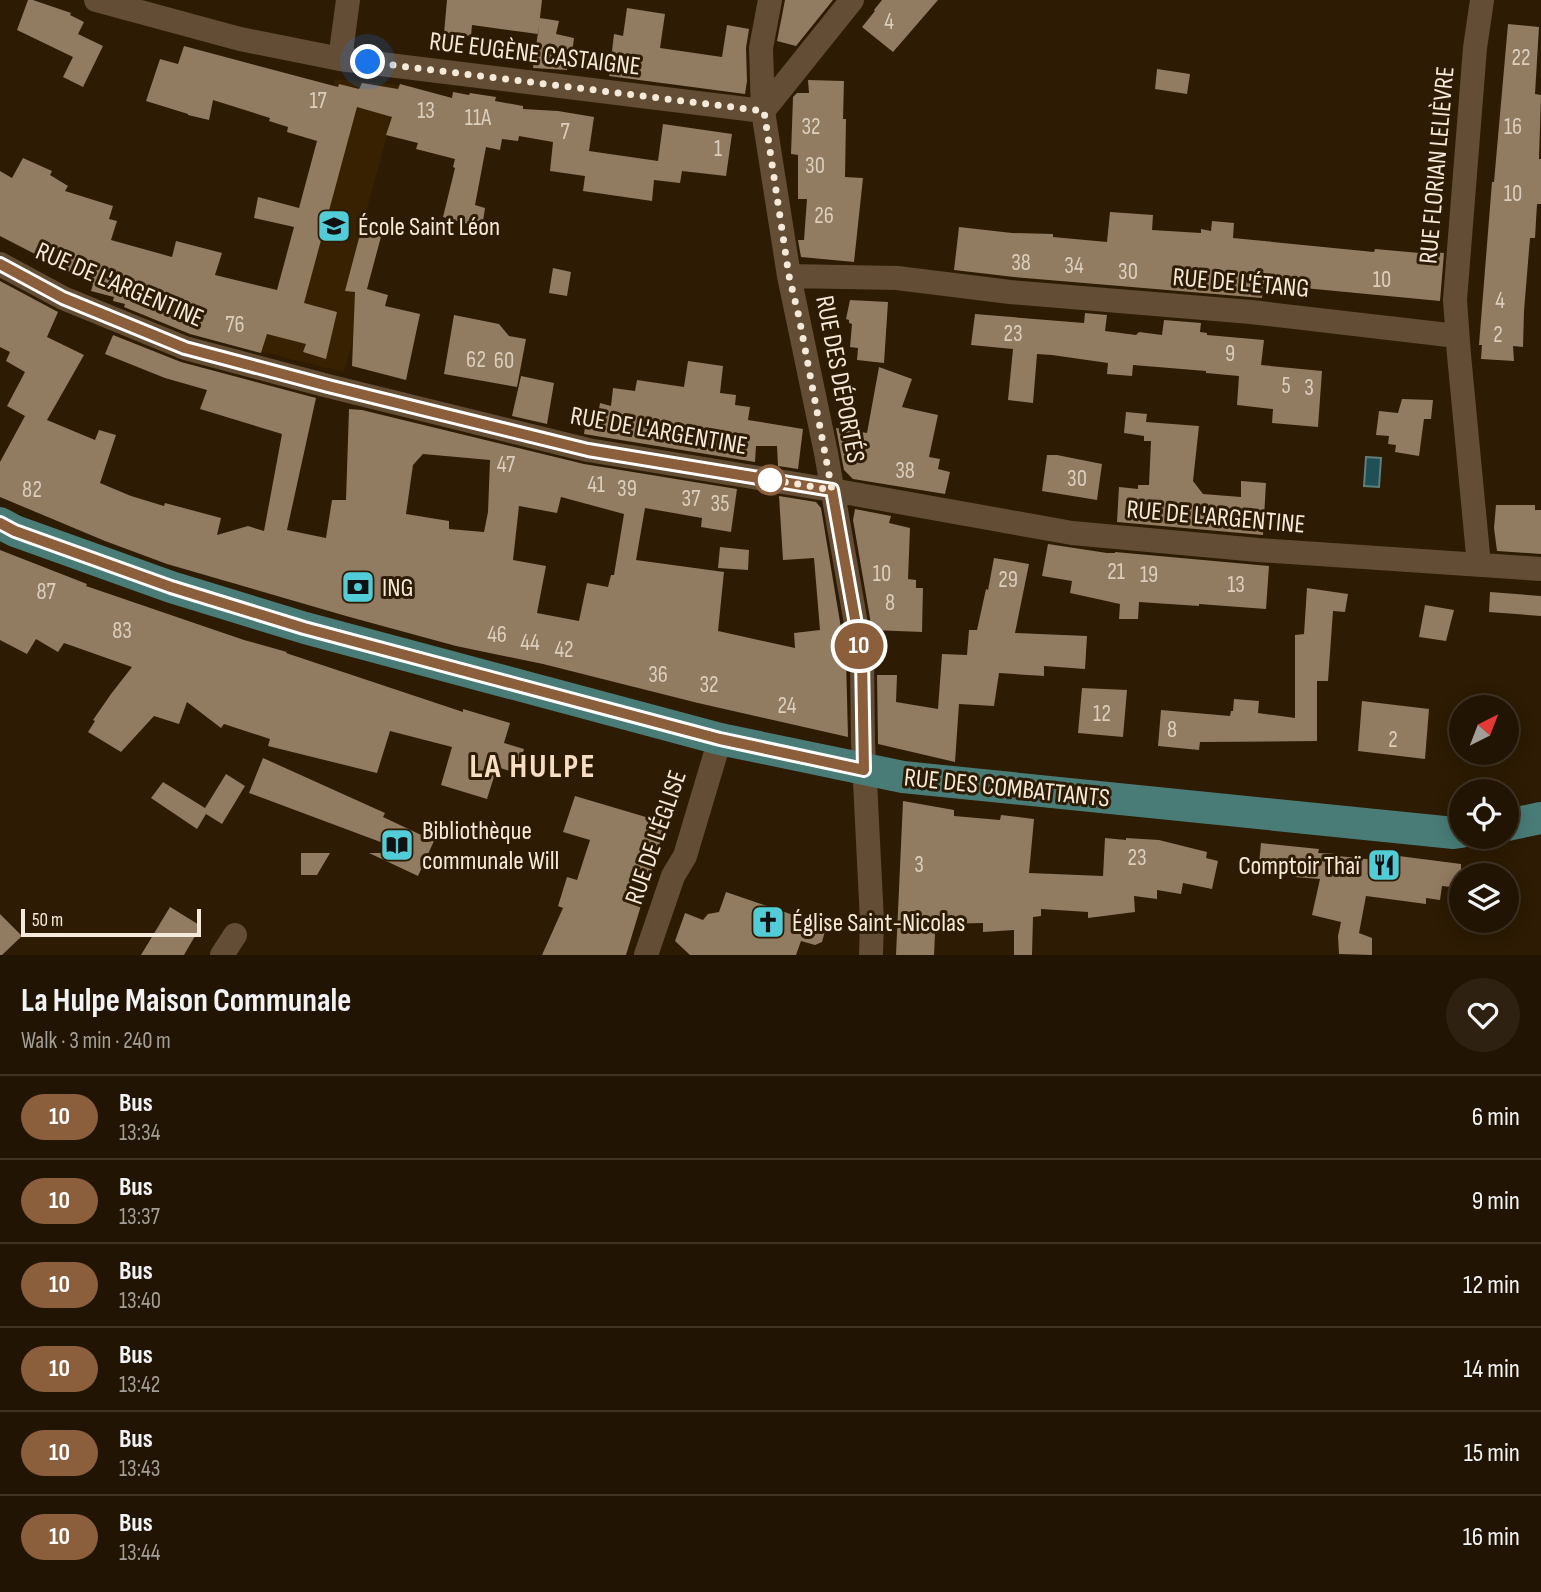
<!DOCTYPE html>
<meta charset="utf-8">
<style>
:root{--surface:#221402;--page:#2e2111;--text:#f1f3f6;--muted:#a29e99;--line:#3f3324}
body{margin:0;font-family:"Sofia Sans Condensed",sans-serif;background:var(--page);color:var(--text);height:100vh;display:flex;flex-direction:column;font-size:26px;white-space:nowrap}
*{box-sizing:border-box;margin:0}
p{font-size:23px;color:var(--muted)}
.icon{flex:none;width:38px;height:38px;fill:none;stroke:currentColor;stroke-width:2;stroke-linecap:round;stroke-linejoin:round}
.map{position:relative;height:955px;overflow:hidden}
.side{display:flex;flex-direction:column;background:var(--surface);flex:1}
.side>*{flex:none}
.badge{padding:0 14px;border-radius:23px;font-size:24px;line-height:46px}
.needle{width:46px;rotate:42deg}
.tools{position:absolute;left:1449px;top:695px;display:grid;gap:14px}
.tools a{display:grid;place-items:center;width:70px;height:70px;border-radius:50%;background:var(--surface);box-shadow:0 4px 18px #0003,0 0 0 2px var(--line);font-size:35px}
.scale{position:absolute;left:21px;bottom:18px;width:180px;box-sizing:border-box;padding-left:7px;border:4px solid #f5e9da;border-top:0;font-size:19px;line-height:24px;white-space:nowrap;color:#f5e9da;-webkit-text-stroke:5px #2d1b03;paint-order:stroke}
.you{position:absolute;width:35px;height:35px;margin:-18px;border:5px solid #fff;border-radius:50%;background:#1a73e8;box-shadow:0 0 0 10px #1a73e833}
.map>.badge{position:absolute;translate:-50% -50%;box-shadow:0 0 0 4px #fff}
.round{display:grid;place-items:center;flex:none;width:74px;height:74px;border-radius:37px;background:var(--page)}
.headline{display:flex;align-items:center;justify-content:space-between;height:119px;padding:0 21px}
h1{font-size:33px;font-weight:700;line-height:52px}
ul{padding:0;list-style:none}
li{display:flex;align-items:center;gap:21px;height:84px;padding:0 21px;border-top:2px solid var(--line)}
li div{flex:1}
li b{display:block;font-size:26px}
li em{font-style:normal}
li .badge{min-width:77px;font-weight:700;text-align:center}
.map>svg:first-child{display:block}
.built{fill:#382101}
.water{fill:#1e5055;stroke:#5e7e7d;stroke-width:2}
.building{fill:#917b61;fill-rule:evenodd}
.lines{fill:none;stroke-linecap:round;stroke-linejoin:round}
.minor{stroke:#634e35;stroke-width:24}
.major{stroke:#497c77;stroke-width:32}
.line-casing{stroke:#fff;stroke-width:16}
.line{stroke:#8b5e3c;stroke-width:10}
.walk{stroke:#f5e9da;stroke-width:7;stroke-dasharray:0 12.6}
.stop-dot{fill:#fff;stroke:#8b5e3c;stroke-width:3.5}
.labels{text-anchor:middle;stroke-width:6;stroke-linejoin:round;paint-order:stroke}
.number-label{font-size:23px;fill:#dccebc}
.street-label{font-size:26px;fill:#f5e9da;stroke:#2d1b03}
.poi-label{font-size:26px;fill:#f5e9da;stroke:#2d1b03;text-anchor:start}
.district-label{font-size:33px;font-weight:bold;letter-spacing:2px;fill:#f7ddc1;stroke:#2d1b03}
</style>
<div class="map">
<svg width="1541" height="955" viewBox="0 0 1541 955">
<rect width="100%" height="100%" fill="#2d1b03"/>
<path class="built" d="M335,79L399,85L390,116L392,118L363,223L383,229V231L344,372L262,352Z"/>
<path class="water" d="M1366,457L1381,458L1379,487L1364,486Z"/>
<path class="building" d="M28,0H33L71,13L70,15L84,22L78,34L103,46L83,87L63,77L73,57L17,30Z
M447,0H542L538,34L472,25L471,36L444,33Z
M785,0H833L796,46L777,41Z
M882,0H938L893,52L862,27L875,11L874,10Z
M627,8L665,14L660,48L722,57L727,25L749,29L746,48L747,81L745,94L609,76L614,34L623,36Z
M540,18L559,21L556,34L574,38L572,54L569,56L567,70L533,68Z
M1508,24L1539,27L1535,94L1541,95L1539,159H1541V204H1537L1535,238H1530L1524,311L1523,347L1513,346L1514,361L1481,359L1482,345H1479L1492,182H1494Z
M184,46L338,87L339,84L359,89L362,83L398,89L400,84L452,98L453,92L469,95L470,93L496,97L495,101L523,106V109L558,111L594,117L589,151L658,161L663,124L732,134L726,176L682,171L680,183L654,180L652,201L583,191L585,176L550,171L553,142L519,136L518,141L502,139L500,150L486,147L475,205L485,208L482,228L443,217L455,168L453,167L455,159L416,149L418,143L386,135L392,117L357,107L304,303L337,312L326,359L303,352L306,344L267,334L261,353L190,334L124,307L125,304L113,301L114,297L91,291L93,284L0,236V171L12,178L23,158L52,171L50,175L68,186L65,191L113,206L109,219L117,221L111,240L172,257L176,241L222,253L215,275L277,290L294,227L254,218L258,197L299,208L317,141L287,132L288,127L269,121L270,118L213,100L209,120L188,115V114L146,101L160,59L178,64Z
M1157,69L1190,74L1187,94L1155,89Z
M808,80L844,81L843,119H846L845,177L863,178L854,262L801,257L798,240H804L807,199H798V155L791,154L793,97L797,93H809Z
M1110,212L1153,215L1152,230L1201,233V229L1211,231L1212,221L1234,223L1233,238L1374,252L1375,249L1431,254V252L1444,253L1440,301L1263,284L1262,298L1014,277L954,270L959,227L1012,233L1053,234V237L1107,242Z
M363,223L383,229L367,289L388,295L385,306L420,314L406,380L352,366L355,292L345,291Z
M553,268L571,272L567,296L549,293Z
M0,281L58,312L47,337L84,355L47,420L95,440L99,430L116,435L100,483L131,496L164,506L165,503L221,518L217,535L248,526L264,531L282,434L200,409L207,390L165,378L105,354L113,335L181,362L316,398L287,530L326,538L332,500H346L349,409L362,410L584,464L737,489L731,532L701,527L702,518L645,508L636,560L724,572L718,631L795,648L794,633L820,630L814,558L783,560L779,496L816,502L821,508L846,658L848,737L698,703L543,664L456,646L346,616L167,564L105,541L0,497V462L25,416L7,406L25,372L6,361L10,352L0,347ZM423,454L490,460L488,512L484,532L449,529V521L406,514L413,465ZM561,497L624,514L614,575H611L608,587L587,583L579,621L537,613L546,566L513,560L519,506L557,513Z
M850,300L888,302L884,363L857,360L858,348L850,347L852,324L849,323V320L846,319Z
M1085,313L1107,315L1105,331L1136,335L1139,332L1162,335L1164,320L1201,323L1200,332L1207,333V335L1264,340L1261,365L1322,371L1318,427L1272,423L1273,409L1237,405L1239,376L1206,373V371L1133,365L1132,376L1107,374L1108,363L1052,355L1037,354L1033,403L1008,400L1013,349L971,345L975,314L1084,323Z
M454,315L499,324L509,336L526,339L517,387L444,374Z
M688,361L723,366L720,393L736,395L735,405L750,407L748,420L803,429L798,469L778,466L777,446H756L755,462L584,434L587,413L598,415L600,403L611,406L613,388L635,391L637,380L684,387Z
M879,367L912,379L902,407L938,415L929,457L940,459L938,469L950,472L945,494L853,479L844,470L836,428L867,433Z
M521,376L554,383L547,424L512,416Z
M1402,399L1433,400L1431,419H1424L1419,456L1395,452L1396,445L1388,444L1389,436L1376,435L1379,411L1398,413Z
M1126,412L1147,414L1146,422L1199,426L1193,481L1203,494L1241,497V481L1266,483L1263,535L1117,522L1119,487L1138,489V485H1149L1151,441H1144V436L1124,433Z
M1047,455H1057L1102,464L1097,500L1042,491Z
M1496,505H1535V510H1541V554L1497,551L1494,528Z
M855,509L891,516L889,523L910,528L908,579L916,580V588H923L922,632L872,630L853,520Z
M1048,544L1107,553H1115V552L1269,566L1266,609L1199,604V606L1139,602L1138,619H1119L1120,604L1070,593L1072,581L1042,576Z
M720,547L749,550L748,570L718,568Z
M0,550L87,584L86,586L244,640L287,652L286,653L463,712V709L510,723L504,743L524,749L517,773L497,767L487,799L441,785L452,747L390,731L377,773L268,746L270,739L224,724L221,728L187,702L179,724L154,716L121,752L88,732L95,721L93,720L111,694L132,667L64,643L58,652L36,639L27,654L0,640Z
M994,558L1029,564L1015,633L1087,636L1085,669L1044,666V676L999,673L994,706L959,704L955,762L878,744L877,675H897L896,702L938,709L942,654L967,655L969,630H977L986,589L988,590Z
M1307,588L1348,594L1345,612L1333,611L1328,681H1317V741L1200,742L1199,750L1158,746L1161,710L1230,716L1231,711H1233L1234,699L1259,701L1258,713L1295,718V635L1304,634Z
M1490,592L1541,596V616L1489,612Z
M1425,605L1454,610L1446,641L1419,637Z
M1082,688L1127,690L1123,737L1078,733Z
M1362,701L1429,709L1425,759L1358,751Z
M263,758L385,813L383,817L434,841L418,876L369,853H410L249,793Z
M226,774L245,786L222,824L206,814L197,829L151,798L163,782L205,808Z
M575,796L666,823L626,955H542L563,908L558,906L567,877L577,880L590,840L563,832Z
M903,801L954,810V816L1000,820L1001,815L1034,819L1029,873L1103,876L1105,838L1126,840V838L1159,840L1207,852L1206,858L1218,861L1212,889L1183,883L1181,894L1157,890V899L1134,896L1135,912L1088,918V912L1041,909V916L1033,917L1032,955H1014V930L983,932V923L937,924V934H935L934,955H896Z
M1261,843L1319,849L1318,853L1338,854V856L1376,860V857L1391,858V855L1461,864V888L1442,886L1440,900L1426,898V904L1366,896L1359,933L1372,938V955L1339,954L1338,936L1341,922L1312,915L1320,879L1295,877L1259,864Z
M301,853H330L317,875H301Z
M726,892L802,918V916L827,924L822,942L815,945L801,941L796,955H690L675,941L685,913L703,920L708,914L719,912Z
M170,907L201,926L188,948L184,955H141Z
M0,914L22,936L2,955H0Z"/>
<g class="lines">
<path class="minor" d="M96,0L240,39L340,59L763,111
M770,0L761,48L763,111L789,276L826,453L862,658L863,742L872,921L871,955
M340,59L348,0
M763,111L852,0
M0,264L63,298L185,348L328,386L588,450L832,490L1072,533L1258,550L1541,569
M789,276L897,278L1010,292L1251,312L1457,336
M1479,565L1459,355L1455,300L1475,48L1482,0
M222,955L235,935
M646,955L673,876L685,856L720,739"/>
<path class="major" d="M0,523L15,531L171,587L305,628L720,739L903,777L1454,833L1461,832
M1507,825L1541,818"/>
</g>
<g class="lines">
<defs>
<path id="line" d="M0,264L63,298L185,348L328,386L588,450L832,490L862,658L864,770L720,739L304,628L171,587L15,531L0,523"/>
</defs>
<use href="#line" class="line-casing"/>
<use href="#line" class="line"/>
<path class="walk" d="M368,62L764,111L789,276L799,317L832,490L768,479L770,480"/>
</g>
<defs>
<symbol id="school-square" viewBox="-11 -11 22 22"><rect x="-9" y="-9" width="18" height="18" rx="4" fill="#52ccd6" stroke="#2d1b03"/><path d="M0-5L7-2L0 1L-7-2ZM-4 1L0 2.5L4 1V4Q0 6-4 4Z" fill="#111"/></symbol>
<symbol id="bank-square" viewBox="-11 -11 22 22"><rect x="-9" y="-9" width="18" height="18" rx="4" fill="#52ccd6" stroke="#2d1b03"/><path d="M-6-4H6V4H-6ZM0-2.3a2.3 2.3 0 1 0 0 4.6a2.3 2.3 0 1 0 0-4.6Z" fill="#111"/></symbol>
<symbol id="library-square" viewBox="-11 -11 22 22"><rect x="-9" y="-9" width="18" height="18" rx="4" fill="#52ccd6" stroke="#2d1b03"/><path d="M-6-4Q-3-5.5-.7-3.5V5Q-3 3-6 4ZM6-4Q3-5.5 .7-3.5V5Q3 3 6 4Z" fill="#111"/></symbol>
<symbol id="restaurant-square" viewBox="-11 -11 22 22"><rect x="-9" y="-9" width="18" height="18" rx="4" fill="#52ccd6" stroke="#2d1b03"/><path d="M-5-6h1v4h1v-4h1v4h1v-4h1v5L-1.5 .5V6h-2V.5L-5-1ZM5-6V6H3V1.5H1.5Q1.5-4 5-6Z" fill="#111"/></symbol>
<symbol id="church-square" viewBox="-11 -11 22 22"><rect x="-9" y="-9" width="18" height="18" rx="4" fill="#52ccd6" stroke="#2d1b03"/><path d="M-1.2-6h2.4v3.5h3.3v2.4h-3.3V6h-2.4V-.1h-3.3v-2.4h3.3Z" fill="#111"/></symbol>
</defs>
<g fill-rule="evenodd">
<use href="#school-square" x="315" y="207" width="38" height="38"/>
<use href="#bank-square" x="339" y="568" width="38" height="38"/>
<use href="#library-square" x="378" y="826" width="38" height="38"/>
<use href="#restaurant-square" x="1365" y="846" width="38" height="38"/>
<use href="#church-square" x="749" y="903" width="38" height="38"/>
</g>
<circle class="stop-dot" cx="770" cy="480" r="14"/>
<g class="labels">
<g class="number-label">
<text x="889" y="29">4</text>
<text x="1521" y="65">22</text>
<text x="318" y="108">17</text>
<text x="426" y="118">13</text>
<text x="478" y="125">11A</text>
<text x="811" y="134">32</text>
<text x="1513" y="134">16</text>
<text x="565" y="139">7</text>
<text x="718" y="156">1</text>
<text x="815" y="173">30</text>
<text x="1513" y="201">10</text>
<text x="824" y="223">26</text>
<text x="1021" y="270">38</text>
<text x="1074" y="273">34</text>
<text x="1128" y="279">30</text>
<text x="1382" y="287">10</text>
<text x="1500" y="308">4</text>
<text x="235" y="332">76</text>
<text x="1013" y="341">23</text>
<text x="1498" y="342">2</text>
<text x="1230" y="361">9</text>
<text x="476" y="367">62</text>
<text x="504" y="368">60</text>
<text x="1286" y="393">5</text>
<text x="1309" y="395">3</text>
<text x="506" y="472">47</text>
<text x="905" y="478">38</text>
<text x="1077" y="486">30</text>
<text x="596" y="492">41</text>
<text x="627" y="496">39</text>
<text x="32" y="497">82</text>
<text x="691" y="506">37</text>
<text x="720" y="511">35</text>
<text x="1116" y="579">21</text>
<text x="882" y="581">10</text>
<text x="1149" y="582">19</text>
<text x="1008" y="587">29</text>
<text x="1236" y="592">13</text>
<text x="46" y="599">87</text>
<text x="890" y="610">8</text>
<text x="122" y="638">83</text>
<text x="497" y="642">46</text>
<text x="530" y="650">44</text>
<text x="564" y="657">42</text>
<text x="658" y="682">36</text>
<text x="709" y="692">32</text>
<text x="787" y="713">24</text>
<text x="1102" y="721">12</text>
<text x="1172" y="737">8</text>
<text x="1393" y="747">2</text>
<text x="1137" y="865">23</text>
<text x="919" y="872">3</text>
</g>
<g class="street-label">
<text transform="translate(535 53) rotate(7)" y="9">RUE EUGÈNE CASTAIGNE</text>
<text transform="translate(1436 165) rotate(-85)" y="9">RUE FLORIAN LELIÈVRE</text>
<text transform="translate(1241 282) rotate(5)" y="9">RUE DE L'ÉTANG</text>
<text transform="translate(120 284) rotate(23)" y="9">RUE DE L'ARGENTINE</text>
<text transform="translate(841 379) rotate(79)" y="9">RUE DES DÉPORTÉS</text>
<text transform="translate(659 430) rotate(10)" y="9">RUE DE L'ARGENTINE</text>
<text transform="translate(1216 516) rotate(5)" y="9">RUE DE L'ARGENTINE</text>
<text transform="translate(1007 787) rotate(6)" y="9">RUE DES COMBATTANTS</text>
<text transform="translate(655 837) rotate(-71)" y="9">RUE DE L'ÉGLISE</text>
</g>
<g class="poi-label">
<text x="358" y="235">École Saint Léon</text>
<text x="382" y="596">ING</text>
<text x="422" y="839">Bibliothèque<tspan x="422" dy="30">communale Will</tspan></text>
<text x="1360" y="874" text-anchor="end">Comptoir Thaï</text>
<text x="792" y="931">Église Saint-Nicolas</text>
</g>
<g class="district-label">
<text x="533" y="777">LA HULPE</text>
</g>
</g>
</svg>
<div class="tools">
<a><svg class="needle" viewBox="-14 -14 28 28"><path d="M0-13l5 13h-10z" fill="#e53935"/><path d="M0 13l5-13h-10z" fill="#a29e99"/></svg></a>
<a><svg class="icon" aria-label="locate" viewBox="0 0 24 24"><circle cx="12" cy="12" r="6"/><path d="M12 2v4M12 18v4M2 12h4M18 12h4"/></svg></a>
<a><svg class="icon" aria-label="layers" viewBox="0 0 24 24"><path d="M12 4l9 5-9 5-9-5zM3 14l9 5 9-5"/></svg></a>
</div>
<div class="scale">50 m</div>
<div class="you" style="left:368px;top:62px"></div>
<b class="badge" style="left:859px;top:646px;background:#8b5e3c;color:#fff">10</b>
</div>
<section class="side">
<div class="headline"><div><h1>La Hulpe Maison Communale</h1><p>Walk · 3 min · 240 m</p></div><a class="round"><svg class="icon" aria-label="heart" viewBox="0 0 24 24"><path d="M12 20l-8-8c-3-5 5-10 8-4 3-6 11-1 8 4z"/></svg></a></div>
<ul>
<li><span class="badge" style="background:#8b5e3c;color:#fff">10</span><div><b>Bus</b><p>13:34</p></div><em>6 min</em></li>
<li><span class="badge" style="background:#8b5e3c;color:#fff">10</span><div><b>Bus</b><p>13:37</p></div><em>9 min</em></li>
<li><span class="badge" style="background:#8b5e3c;color:#fff">10</span><div><b>Bus</b><p>13:40</p></div><em>12 min</em></li>
<li><span class="badge" style="background:#8b5e3c;color:#fff">10</span><div><b>Bus</b><p>13:42</p></div><em>14 min</em></li>
<li><span class="badge" style="background:#8b5e3c;color:#fff">10</span><div><b>Bus</b><p>13:43</p></div><em>15 min</em></li>
<li><span class="badge" style="background:#8b5e3c;color:#fff">10</span><div><b>Bus</b><p>13:44</p></div><em>16 min</em></li>
</ul>
</section>
